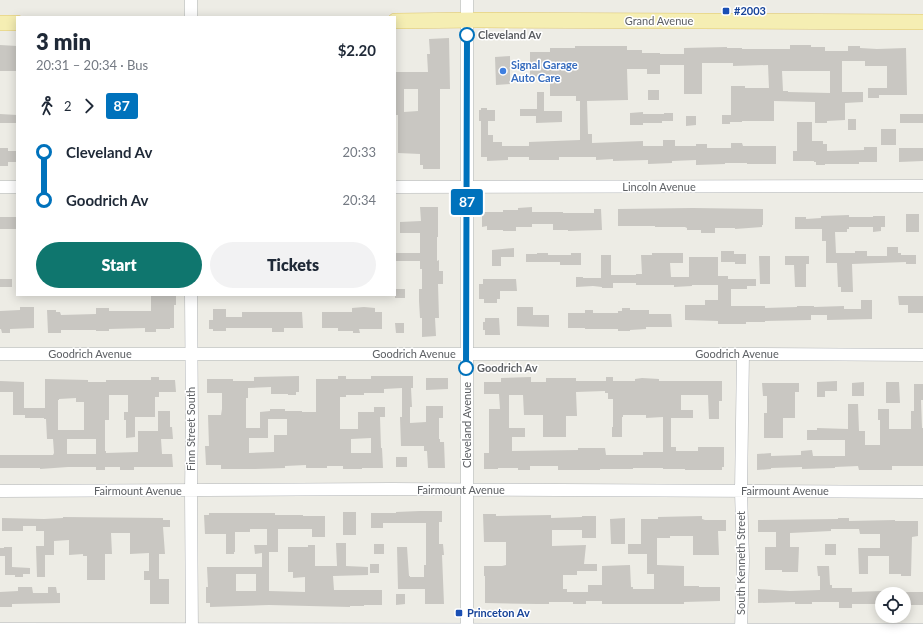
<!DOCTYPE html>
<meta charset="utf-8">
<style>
:root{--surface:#fff;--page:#f2f2f3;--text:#1f2937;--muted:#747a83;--accent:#0f766e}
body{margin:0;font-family:Lato,sans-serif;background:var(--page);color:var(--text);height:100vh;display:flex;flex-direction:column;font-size:15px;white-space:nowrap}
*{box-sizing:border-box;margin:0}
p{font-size:13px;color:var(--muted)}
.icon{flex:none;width:22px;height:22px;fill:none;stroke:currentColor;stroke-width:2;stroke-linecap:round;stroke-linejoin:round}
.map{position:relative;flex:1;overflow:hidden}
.drawer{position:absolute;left:16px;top:16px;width:380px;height:280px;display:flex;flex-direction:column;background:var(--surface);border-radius:0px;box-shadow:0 2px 10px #0003}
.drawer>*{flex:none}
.badge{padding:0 8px;border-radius:3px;font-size:14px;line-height:26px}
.fabs{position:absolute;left:875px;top:587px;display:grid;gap:8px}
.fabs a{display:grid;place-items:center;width:36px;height:36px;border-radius:50%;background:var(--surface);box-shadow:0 2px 10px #0003;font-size:20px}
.map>.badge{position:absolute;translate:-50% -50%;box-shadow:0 0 0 2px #fff}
.legs{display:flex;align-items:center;gap:6px;height:44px;padding:0 20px;font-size:13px}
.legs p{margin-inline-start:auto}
.summary{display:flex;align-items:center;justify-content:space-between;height:68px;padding:0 20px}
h1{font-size:22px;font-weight:800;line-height:30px}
.action{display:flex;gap:8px;margin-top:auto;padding:8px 20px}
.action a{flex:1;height:46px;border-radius:24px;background:var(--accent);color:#fff;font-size:16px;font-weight:800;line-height:46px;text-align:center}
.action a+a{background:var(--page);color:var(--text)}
ul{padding:0 20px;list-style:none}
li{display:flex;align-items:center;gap:14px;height:48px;font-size:15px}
li i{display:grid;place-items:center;width:6px;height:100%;margin:0 5px;background:currentColor}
li i::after{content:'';width:10px;height:10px;margin:-5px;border:3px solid;border-radius:50%;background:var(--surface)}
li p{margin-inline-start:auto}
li:first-child i{background:linear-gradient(#0000 50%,currentColor 0)}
li:last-child i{background:linear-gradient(currentColor 50%,#0000 0)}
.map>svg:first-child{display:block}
.building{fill:#c9c7c2;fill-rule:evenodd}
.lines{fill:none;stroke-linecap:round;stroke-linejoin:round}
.minor-casing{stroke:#b2b5b8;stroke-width:13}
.major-casing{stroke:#dfc66d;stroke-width:16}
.minor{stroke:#fff;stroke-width:12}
.major{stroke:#f5eeb3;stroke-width:15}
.line-1-casing{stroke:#fff;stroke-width:9}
.line-1{stroke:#0072bc;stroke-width:6}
.transit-dot{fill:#1a4fb4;stroke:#fff;stroke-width:1.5}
.stop-1-dot{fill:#fff;stroke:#0072bc;stroke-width:2}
.shop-dot{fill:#3f7fe0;stroke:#fff;stroke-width:1.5}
.labels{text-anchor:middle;stroke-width:3;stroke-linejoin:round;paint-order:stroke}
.transit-label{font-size:11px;font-weight:bold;fill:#164399;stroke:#fff;text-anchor:start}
.street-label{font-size:11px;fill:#5d6064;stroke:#fff}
.stop-label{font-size:11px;font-weight:bold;fill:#5d6064;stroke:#fff;text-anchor:start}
.shop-label{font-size:11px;font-weight:bold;fill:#366cbe;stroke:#fff;text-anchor:start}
</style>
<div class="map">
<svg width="923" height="635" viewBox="0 0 923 635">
<rect width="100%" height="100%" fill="#edece5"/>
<path class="building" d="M449,38L450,89H440V169H423V165H420V154L398,153V115H395V72H428L427,54H430L429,39ZM404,89H418V111L404,112Z
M0,45L17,46V71H0Z
M790,45H811V47H825V51H848V46H860V48L877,49L906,48L907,95H879V98H868V88H887V66H865V61H842V92H863V102L845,103V120L827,121V123H815V102L774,101V121H742V122H730V124H722V115H731V86H745V88H769L768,65L733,66V63H702V94H684V65H660V74H647V69H627L628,100L587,101L588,134H592V143L643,141V146H663V140H675V146H696V144H707V148H731V143H742L743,146H776V164H747V163H725V164L696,165V160L672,161V163L648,164V160L613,161V159L596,160V157H559V160H529V157H508V160L487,161V157H481V121H479V110H481V108H487V110H495V121H488V135H493V142H502V146H529V142L580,140V101H576V96H550V76L530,77V52H550V48H575V46H627V50H642V53H660V54H684V48L727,47V48H742V49H790ZM782,71H830V93L788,92V91H783Z
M510,56V84L496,85L495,57Z
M648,90H659V100H648Z
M537,92H544V111H562V122L536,123V116H520V109H537Z
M643,112V114H664V113H673V121H662V123H643V125H630V113Z
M0,114L17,115V123H0Z
M900,114H923V123H900Z
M686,116H696V125L686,126Z
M848,119H856V130H848Z
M797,122H812V141H823V144H827V151L864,150V147H877V162H859V164H825V165H816V162H814V161H793V151H797Z
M881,129H896V145H881Z
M0,148H8V151H17V162H8V166H0Z
M899,148H923V161L899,162Z
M420,207H438V237H437V261L439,260V271H443V284H438L439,318H435L436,336L422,337V318H420L419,301V289H422V269H420V261H396V253H420V233H400V222L421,221Z
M532,207V212H563V213H594V209H601L602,230L568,231V230H553V224H532V227H516V231H503V230H487V226L482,227V212H503V210H518V208Z
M693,208L763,209V225H762V227L735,229V228H715V233H701V230H687V228L685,227H655V226H618V209Z
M906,214H919V232H906Z
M849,215V217H873V216H885V227H881V231L873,232V227H849V229H847V232H835L836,253H855V251H867V256H887V247H898V253H901V255H916V264H906V262L852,264L853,292H841V287H838L837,263H826V241H822V229H795V217H806V219L821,218V216Z
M0,217H17V229H0Z
M514,248V257H501V266H492V250Z
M721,251H734V254H746V264H735V262H721Z
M537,253H548V255H571V253H581V265H560V262H526V254H537Z
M652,253H683V263H670L671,277H689V257H718V276H728V279H756V286H747V289H731V306H765V308L797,307V306H814V307L844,306V309H861V300H872V319L827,320V315H811V320L765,321V322H746V324H718V321L685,320V305H705V300H718V285H692V286L674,287V285H636V283H613V288H602V287L593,286L576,287V277H583V278H601V255H611V275H636V274H642L641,255H652Z
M759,256H770V284H760Z
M785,256H809V264H806V287H795L794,265H785Z
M0,279H12V287H0Z
M483,279H516L517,291H500V299H497V303H484V299H479V284H483Z
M395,289H405V298H395Z
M151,295L176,296V305H174V328H170V329H156V332H145V328L109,329V331H96V330H61V333H48L47,310H56V312H60L61,315L96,314V308H109V311H151Z
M898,296H923V313H908V305H899Z
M20,307H34V328L10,329V333H2L1,329H0V311L20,310Z
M364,307L375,308V312H382V329H359L360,333H353V331H338V328H322V312H352V308Z
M517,307H533V315H549V327L517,326Z
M622,308H630V310H649V314H671L672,327H646V329L630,330V331H618V329H585V328H568V313H585V310H593V313H618V311H622Z
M213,309H226V317H242V312H302L303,328H284V332H272V328H226V331H213V329H209V320H213Z
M485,318H499L500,335H485V330H483V322H485Z
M395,323H404V333H396Z
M299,376V392H296V395H288V394H271V387L248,388V398H246V428H260V412L270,411V409H285V411H302V412H316V379H338V376H346V379H371V376H413V388H411L412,407H410V423L426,422V406H443V418H439V439H440V442H444L445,468H428L427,451H424V446H401L400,417H402V388L384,389V393H364V395H346V397H340V429H358V412H374V407H385V417H380L381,448H382L383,468H362V469H343V466H327V468H306V465L285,466V468L255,469H221V465H206L205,446H209L208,415H221L222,409V393H207V379H233V381H254V377ZM268,419H287V435H274V452L249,453V438H268ZM371,438V453H351V439Z
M151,377H159V380H175L176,392H159V397H155V417H135V437L126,438V420H124V412H128V395H109V420H105V451H106V453L138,452V431H158V411H170V427H172L173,439H161L162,454H172L173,467H134V470H120V467H105V470H96V467H68L40,469V468H0V455H53L54,453L53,439H47L46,419H44V418H25V415H13V392H0V381L24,382V408H45V379L88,380V382H106V380H151ZM76,398V402H84V430H58V400H59V399ZM67,439H96V454H67Z
M531,377V382H546V378H576V381H606V377H613V381H635V379L642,378L659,379V381H722V401H719V419H709L708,395H681V410H693V418H671V447H676V451H698V447H724V467H722V470H685V469H663V468H633V469H600V470H558V466H530V470H518V468H498V469H484V453H489V409H500L499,394H484V382H501V378ZM605,391V393H608V399H613V427H612V437H622V417H623V415H646V418L663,417V452H643V455H606L605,448H578V450L512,451V437H525V428H509V395H523L524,415H543V437H566V416H577L576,392Z
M426,378H448V389L426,390Z
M837,381V391H825V397H817V382Z
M864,382V396H852V383Z
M886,382H899L900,403H886Z
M762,383H799V392H795V418H783V438H764V413H767V396H763Z
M914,384H923V400H921L922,428H923V466H892V470H859L858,466L835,467V468L802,469V467L771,468V469L757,470V454L771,453V456L801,455V451L812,450L813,456H845V440H807V430H817V428L848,429V404H858L859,431H865V445H880V420H878V409H889V429H911V411H914Z
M396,457H407V467H396Z
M420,511H442V522H439V544H443L444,555H442L444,604H425V589H398L397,547H407L409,576H410V577H424V565H426V523H383V528H371V513H396V512Z
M343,512H356V535H343Z
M209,513H275V515H303V516H325V537H312V529H278V552H269V591L305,592V577L293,578V572H288V547H308V545H315V566H337L336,543H346V566L368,567V575L333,576L334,590H382V605H364V606H350V607L269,605L210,607V603H206V587H208L207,567H262V553L255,554L254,545H267V529H250V532H235V552H234V554H226V534H205L204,515H209ZM236,574H256V591H236Z
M483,514H496V516L551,515V518L582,517V516H596V538H582V530H552V546L586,545L584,564H597V571H577V575H563V589H567V592H588V585H602V566L630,565L631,587H633V589H654V574H647V554H628V544H641V519H658V517L702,516V519L705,520H726V531H718L719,555H693V536H670V538H657V565L684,566V586H699V587H720V601L684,602V604H602V601H586V604H573V602H549V604H537L485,603V576H484V566H502L506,565V542H484Z
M63,517L163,518V520H170V527H163L165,554H159V579H169V604H150V580H144V571H149V553L130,554V533H111L112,554H105V580H87V556H83V554L69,555V540L54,541V555H45V577H37L36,546H44V531H36V526H23V531H2V518L44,519L63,518Z
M625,518V544H611L610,519Z
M838,518H849V521L895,520V521H918V536L912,537L911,576H901V574H889V556H868V574H859L858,548H880V534H860L859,529H831V531L790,533V547H799L798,572H782V570H765V547H776V532H758V520L838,519Z
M374,544H384V554H374Z
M825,544H836V555H825Z
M4,547H12V567L30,568V574H23V577H15V575H5V556H0V548H4Z
M370,564H379V573H370Z
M817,566H829L830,585H832V588H852V592L882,591V604H852V608H839V602H812V604H795V602L758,603V589L790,591L820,590V576H818Z
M18,587H32L33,593H48V587H56L57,593H60V603L12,604V607H0V592L18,591Z
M904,592H923V605H904Z
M396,594H405V604L396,605Z"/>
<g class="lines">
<defs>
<path id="minor" d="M467,0V635
M191,17V0
M0,187H17
M395,187L923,186
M191,295L192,425L191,490L192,635
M0,354H743L923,355
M0,491L391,489L923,492
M0,629L923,630
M741,629L743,560L741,491L743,354"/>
<path id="major" d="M395,21L478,20L923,22
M0,23H17"/>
</defs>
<use href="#minor" class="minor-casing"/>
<use href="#major" class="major-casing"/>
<use href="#minor" class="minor"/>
<use href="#major" class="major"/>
</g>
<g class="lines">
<defs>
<path id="line-1" d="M466,368L467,35"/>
</defs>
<use href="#line-1" class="line-1-casing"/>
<use href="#line-1" class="line-1"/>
</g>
<g class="transit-dot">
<rect x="722" y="7" width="8" height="8" rx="2"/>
<rect x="455" y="609" width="8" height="8" rx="2"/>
</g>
<g class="stop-1-dot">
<circle cx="467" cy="35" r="7"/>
<circle cx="466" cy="368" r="7"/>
</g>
<circle class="shop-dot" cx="503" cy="71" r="4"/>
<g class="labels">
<g class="transit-label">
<text x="734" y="15">#2003</text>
<text x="467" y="617">Princeton Av</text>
</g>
<g class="street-label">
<text x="659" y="25">Grand Avenue</text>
<text x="659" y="191">Lincoln Avenue</text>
<text x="90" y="358">Goodrich Avenue</text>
<text x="414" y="358">Goodrich Avenue</text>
<text x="737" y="358">Goodrich Avenue</text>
<text transform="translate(467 425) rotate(-90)" y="4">Cleveland Avenue</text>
<text transform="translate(191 429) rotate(-90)" y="4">Finn Street South</text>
<text x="461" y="494">Fairmount Avenue</text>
<text x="138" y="495">Fairmount Avenue</text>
<text x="785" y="495">Fairmount Avenue</text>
<text transform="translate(741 563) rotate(-90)" y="4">South Kenneth Street</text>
</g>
<g class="stop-label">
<text x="478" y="39">Cleveland Av</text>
<text x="477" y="372">Goodrich Av</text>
</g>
<g class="shop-label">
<text x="511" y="69">Signal Garage<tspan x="511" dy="13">Auto Care</tspan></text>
</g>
</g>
</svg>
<div class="fabs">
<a><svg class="icon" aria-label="locate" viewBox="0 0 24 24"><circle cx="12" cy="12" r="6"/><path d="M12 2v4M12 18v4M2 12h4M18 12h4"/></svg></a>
</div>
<b class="badge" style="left:467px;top:202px;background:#0072bc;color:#fff">87</b>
<section class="drawer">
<div class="summary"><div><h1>3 min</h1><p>20:31 – 20:34 · Bus</p></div><b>$2.20</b></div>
<div class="legs"><svg class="icon" aria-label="walk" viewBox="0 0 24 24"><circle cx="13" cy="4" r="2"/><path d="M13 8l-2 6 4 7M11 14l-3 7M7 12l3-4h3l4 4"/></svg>2<svg class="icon" aria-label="forward" viewBox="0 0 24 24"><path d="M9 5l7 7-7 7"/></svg><b class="badge" style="background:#0072bc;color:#fff">87</b></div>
<ul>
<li><i style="color:#0072bc"></i><b>Cleveland Av</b><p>20:33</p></li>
<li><i style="color:#0072bc"></i><b>Goodrich Av</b><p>20:34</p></li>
</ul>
<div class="action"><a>Start</a><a>Tickets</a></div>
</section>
</div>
